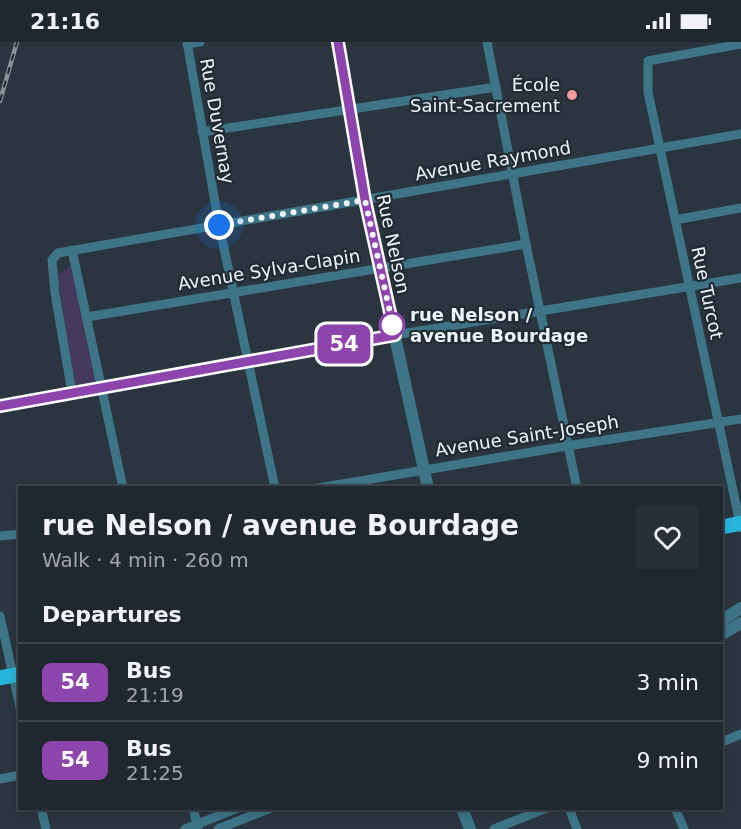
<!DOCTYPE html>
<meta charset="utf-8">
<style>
:root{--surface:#20282f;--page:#283037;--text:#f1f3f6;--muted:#a2a6aa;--line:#3d444b}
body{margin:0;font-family:"DejaVu Sans",sans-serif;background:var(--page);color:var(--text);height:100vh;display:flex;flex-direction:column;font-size:22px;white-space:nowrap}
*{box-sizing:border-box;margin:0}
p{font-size:20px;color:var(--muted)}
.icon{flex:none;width:33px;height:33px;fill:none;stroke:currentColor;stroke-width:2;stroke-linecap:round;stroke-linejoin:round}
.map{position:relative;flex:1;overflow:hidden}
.sheet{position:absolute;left:18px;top:444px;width:705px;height:324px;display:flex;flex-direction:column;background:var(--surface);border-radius:0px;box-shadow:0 3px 9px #0003,0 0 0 2px var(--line)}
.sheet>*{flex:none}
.badge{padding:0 12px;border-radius:9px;font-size:21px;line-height:39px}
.you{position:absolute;width:30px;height:30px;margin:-15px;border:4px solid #fff;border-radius:50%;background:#1a73e8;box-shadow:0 0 0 9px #1a73e833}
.map>.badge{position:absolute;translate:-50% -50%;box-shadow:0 0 0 3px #fff}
h2{padding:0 24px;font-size:22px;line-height:54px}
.round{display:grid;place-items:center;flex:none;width:63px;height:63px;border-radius:0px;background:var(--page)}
.overview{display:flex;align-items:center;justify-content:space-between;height:102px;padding:0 24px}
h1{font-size:28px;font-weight:800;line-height:45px}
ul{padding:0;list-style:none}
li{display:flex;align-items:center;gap:18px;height:78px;padding:0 24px;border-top:2px solid var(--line)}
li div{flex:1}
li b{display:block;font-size:22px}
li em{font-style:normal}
li .badge{min-width:66px;font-weight:700;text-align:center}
.status{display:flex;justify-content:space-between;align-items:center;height:42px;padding:0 30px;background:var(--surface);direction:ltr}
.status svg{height:16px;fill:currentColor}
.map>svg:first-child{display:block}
.green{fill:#45395b}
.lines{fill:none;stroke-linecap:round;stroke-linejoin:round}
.minor{stroke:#3d7587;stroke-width:9}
.tertiary{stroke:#3d7587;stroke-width:12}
.primary{stroke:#27b5d9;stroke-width:15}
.rail-casing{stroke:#899199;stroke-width:4.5}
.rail{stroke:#212b34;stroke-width:2;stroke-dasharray:7;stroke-linecap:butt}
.line-casing{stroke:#fff;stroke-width:14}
.line{stroke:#8e44ad;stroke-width:9}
.walk{stroke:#eef5fb;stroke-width:6;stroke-dasharray:0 10.8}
.poi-dot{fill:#f59b9d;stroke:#212b34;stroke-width:2}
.stop-dot{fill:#fff;stroke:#8e44ad;stroke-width:3}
.labels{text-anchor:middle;stroke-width:4.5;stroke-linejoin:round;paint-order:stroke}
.poi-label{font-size:18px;fill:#eef5fb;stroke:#212b34;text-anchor:end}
.street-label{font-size:18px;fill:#eef5fb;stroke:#212b34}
.stop-label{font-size:18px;font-weight:bold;fill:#eef5fb;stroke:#212b34;text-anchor:start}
</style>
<div class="status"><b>21:16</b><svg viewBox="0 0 49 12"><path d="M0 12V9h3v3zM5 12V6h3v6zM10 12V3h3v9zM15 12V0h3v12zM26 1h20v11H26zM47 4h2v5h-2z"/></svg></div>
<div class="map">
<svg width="741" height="787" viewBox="0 0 741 787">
<rect width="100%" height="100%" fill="#2b353f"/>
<path class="green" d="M72,222L98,338L74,344L58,233Z"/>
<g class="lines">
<path class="minor" d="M187,0L219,183L275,446
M487,0L526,202L577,446
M187,2L200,0
M202,90L496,45
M675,178L741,166
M72,208L123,446
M87,275L526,202
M72,351L55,251L52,218L58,211L741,92
M0,364L395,293L741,236
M318,446L567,404L741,377
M741,486L648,50V19L741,2
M0,494L20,492
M0,574L20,665
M722,700L741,692
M0,737L20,733
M41,766L46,787
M193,766L198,787
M569,766L577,787
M675,766L684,787
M185,787L238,766
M218,787L271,766
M494,787L547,766"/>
<path class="tertiary" d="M338,0L365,158L428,446
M722,578L741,566
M722,592L741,581
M462,766L470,787"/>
<path class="primary" d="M722,485L741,481
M0,636L20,632"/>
<defs>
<path id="rail" d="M0,59L17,0"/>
</defs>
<use href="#rail" class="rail-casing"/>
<use href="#rail" class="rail"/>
</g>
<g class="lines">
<defs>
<path id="line" d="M0,364L395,293L365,158L338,0"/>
</defs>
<use href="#line" class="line-casing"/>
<use href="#line" class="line"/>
<path class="walk" d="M219,183L365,158L395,293L392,283"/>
</g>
<circle class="poi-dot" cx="572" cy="53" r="6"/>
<circle class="stop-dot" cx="392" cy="283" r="12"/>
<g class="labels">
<g class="poi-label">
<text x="560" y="49">École<tspan x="560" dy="21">Saint-Sacrement</tspan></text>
</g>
<g class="street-label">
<text transform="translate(217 79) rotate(80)" y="6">Rue Duvernay</text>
<text transform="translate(493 119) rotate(-10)" y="6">Avenue Raymond</text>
<text transform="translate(393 202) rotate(78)" y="6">Rue Nelson</text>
<text transform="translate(269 228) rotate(-9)" y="6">Avenue Sylva-Clapin</text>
<text transform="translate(707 251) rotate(78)" y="6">Rue Turcot</text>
<text transform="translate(527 394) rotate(-9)" y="6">Avenue Saint-Joseph</text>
</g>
<g class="stop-label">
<text x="410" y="279">rue Nelson /<tspan x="410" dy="21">avenue Bourdage</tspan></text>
</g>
</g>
</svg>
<div class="you" style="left:219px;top:183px"></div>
<b class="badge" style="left:344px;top:302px;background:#8e44ad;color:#fff">54</b>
<section class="sheet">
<div class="overview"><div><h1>rue Nelson / avenue Bourdage</h1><p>Walk · 4 min · 260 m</p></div><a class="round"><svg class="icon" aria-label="heart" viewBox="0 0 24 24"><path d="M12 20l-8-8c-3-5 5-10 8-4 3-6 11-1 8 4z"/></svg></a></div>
<h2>Departures</h2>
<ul>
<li><span class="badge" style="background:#8e44ad;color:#fff">54</span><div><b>Bus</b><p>21:19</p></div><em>3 min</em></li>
<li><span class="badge" style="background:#8e44ad;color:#fff">54</span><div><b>Bus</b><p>21:25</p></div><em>9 min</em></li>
</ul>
</section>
</div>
